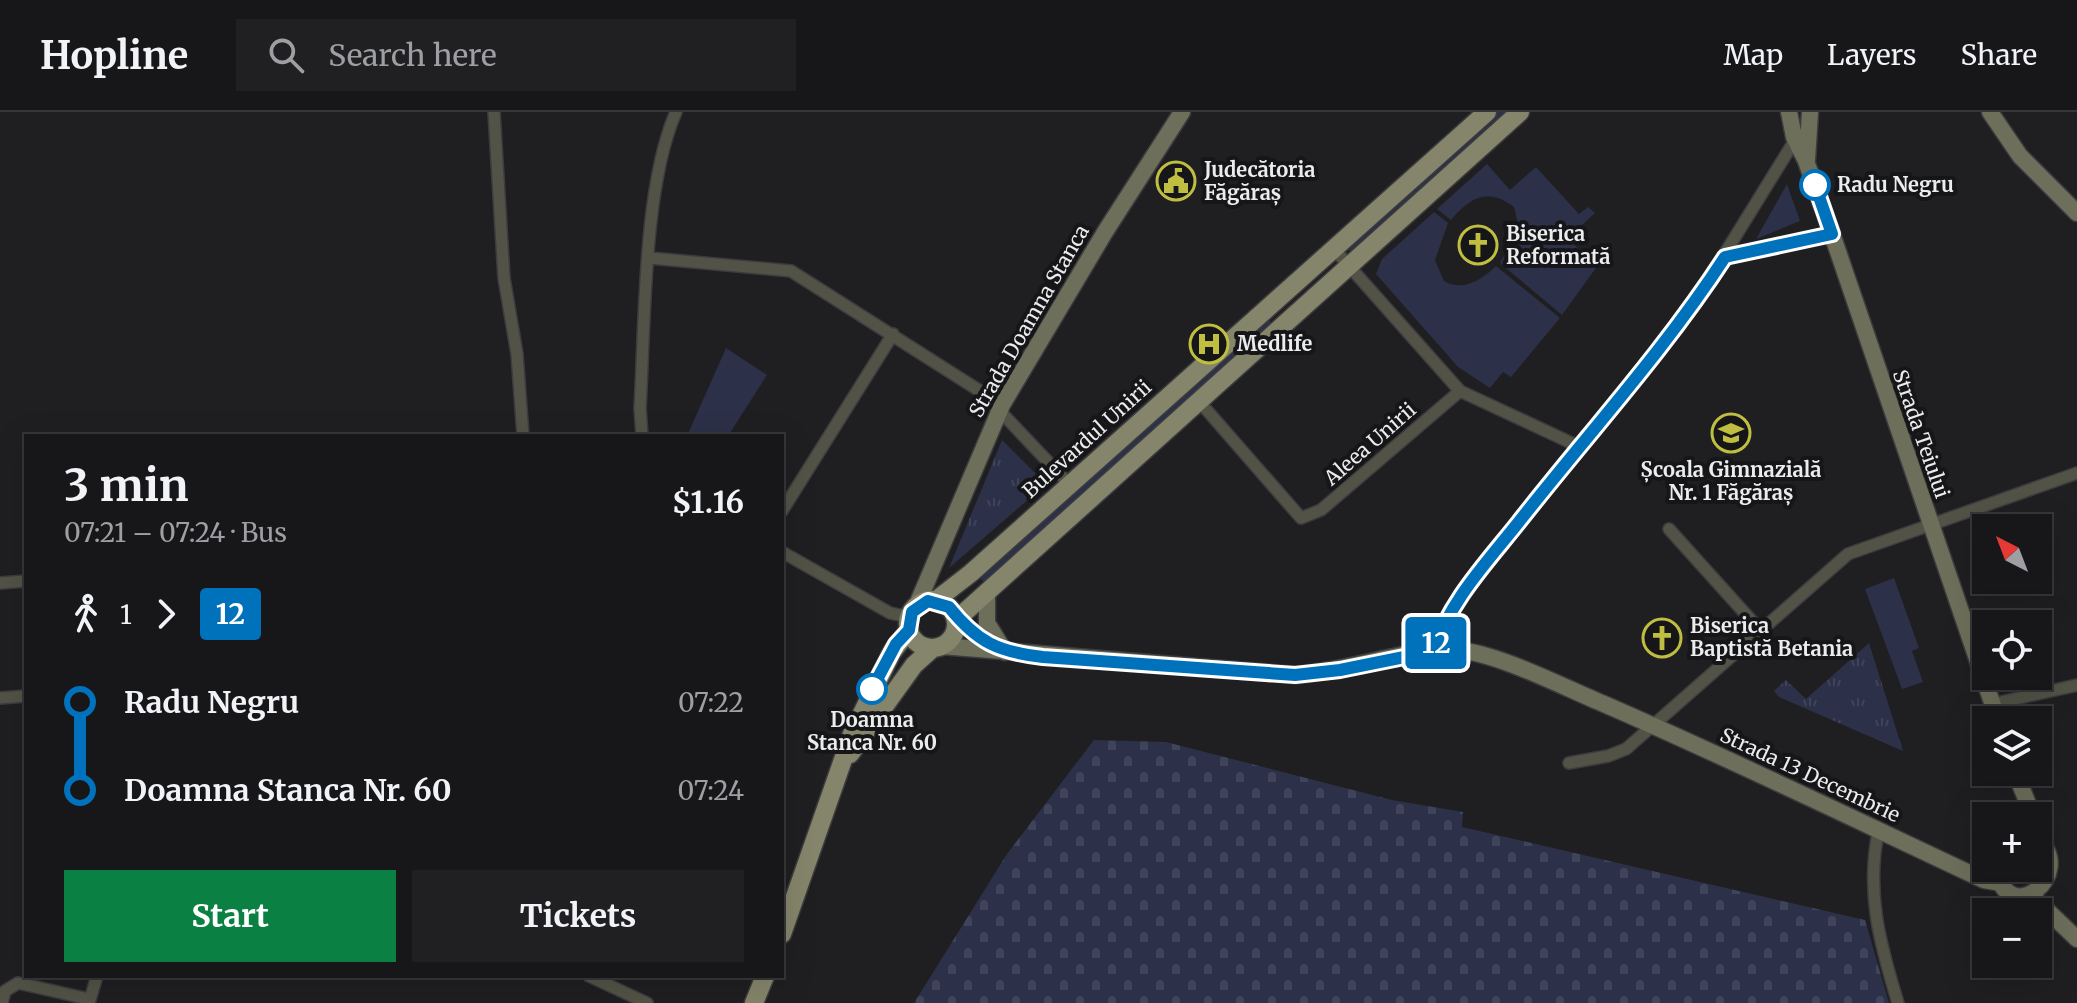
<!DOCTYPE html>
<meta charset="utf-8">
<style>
:root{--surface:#17171a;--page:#202023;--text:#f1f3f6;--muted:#9e9fa2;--line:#363639;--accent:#0b8043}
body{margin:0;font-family:Merriweather,serif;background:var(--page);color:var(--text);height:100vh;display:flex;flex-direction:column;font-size:30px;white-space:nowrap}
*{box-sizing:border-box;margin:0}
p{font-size:26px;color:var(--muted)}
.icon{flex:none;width:44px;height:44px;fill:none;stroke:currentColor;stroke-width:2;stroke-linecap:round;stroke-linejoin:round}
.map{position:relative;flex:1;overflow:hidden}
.details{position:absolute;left:24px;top:322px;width:760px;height:544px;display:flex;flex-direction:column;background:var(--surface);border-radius:0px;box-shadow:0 8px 32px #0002,0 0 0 2px var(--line)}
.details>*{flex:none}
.badge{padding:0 16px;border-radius:6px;font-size:28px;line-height:52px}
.needle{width:52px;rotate:318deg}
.buttons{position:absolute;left:1972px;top:402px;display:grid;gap:16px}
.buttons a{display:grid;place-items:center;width:80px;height:80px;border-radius:0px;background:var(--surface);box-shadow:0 8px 32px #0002,0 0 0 2px var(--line);font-size:40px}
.map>.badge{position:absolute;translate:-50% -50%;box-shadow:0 0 0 4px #fff}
.legs{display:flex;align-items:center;gap:12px;height:88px;padding:0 40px;font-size:26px}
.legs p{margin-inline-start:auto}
.headline{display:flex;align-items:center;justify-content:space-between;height:136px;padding:0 40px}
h1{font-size:44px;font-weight:700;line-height:60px}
.button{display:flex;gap:16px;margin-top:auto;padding:16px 40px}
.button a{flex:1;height:92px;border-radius:0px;background:var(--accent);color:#fff;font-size:32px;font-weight:700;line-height:92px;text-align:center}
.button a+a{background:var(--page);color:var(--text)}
ul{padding:0 40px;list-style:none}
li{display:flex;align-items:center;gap:28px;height:88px;font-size:30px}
li i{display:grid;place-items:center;width:12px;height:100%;margin:0 10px;background:currentColor}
li i::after{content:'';width:20px;height:20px;margin:-10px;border:6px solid;border-radius:50%;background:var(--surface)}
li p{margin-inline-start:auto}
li:first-child i{background:linear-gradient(#0000 50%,currentColor 0)}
li:last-child i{background:linear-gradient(currentColor 50%,#0000 0)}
header{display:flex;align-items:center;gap:48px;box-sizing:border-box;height:112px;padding:0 40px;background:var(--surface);border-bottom:2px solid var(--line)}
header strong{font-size:38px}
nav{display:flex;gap:44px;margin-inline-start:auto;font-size:28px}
.search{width:560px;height:72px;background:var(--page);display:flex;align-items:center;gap:20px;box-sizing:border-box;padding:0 28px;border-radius:0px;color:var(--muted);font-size:30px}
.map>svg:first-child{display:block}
.grass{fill:#2c3048}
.cemetery{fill:url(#cemetery-stones)}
.park{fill:url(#park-tufts)}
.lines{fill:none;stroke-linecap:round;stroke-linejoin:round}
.street-casing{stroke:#3c3c3f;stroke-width:14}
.secondary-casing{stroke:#3c3c3f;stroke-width:19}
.primary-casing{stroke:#3c3c3f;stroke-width:21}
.street{stroke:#525346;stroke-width:11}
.secondary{stroke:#6e6f5a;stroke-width:16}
.primary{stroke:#84856a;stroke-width:18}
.line-1-casing{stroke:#fff;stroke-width:18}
.line-1{stroke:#0072bc;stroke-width:12}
.stop-1-dot{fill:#fff;stroke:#0072bc;stroke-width:4}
.labels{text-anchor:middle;stroke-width:8;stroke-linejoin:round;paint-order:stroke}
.poi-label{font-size:20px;font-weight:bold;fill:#ebecee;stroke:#161619;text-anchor:start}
.stop-label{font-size:20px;font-weight:bold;fill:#ebecee;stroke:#161619;text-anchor:start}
.street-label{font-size:20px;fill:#ebecee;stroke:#161619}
</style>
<header>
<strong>Hopline</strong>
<div class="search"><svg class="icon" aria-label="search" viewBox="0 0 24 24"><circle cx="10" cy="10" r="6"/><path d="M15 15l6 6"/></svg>Search here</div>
<nav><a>Map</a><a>Layers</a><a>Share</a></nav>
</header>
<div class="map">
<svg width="2077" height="891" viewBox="0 0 2077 891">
<defs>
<pattern id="cemetery-stones" width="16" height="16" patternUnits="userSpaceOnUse" patternTransform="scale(2)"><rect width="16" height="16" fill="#2c3048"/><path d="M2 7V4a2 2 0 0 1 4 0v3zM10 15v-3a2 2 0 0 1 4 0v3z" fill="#40445a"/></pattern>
<pattern id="park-tufts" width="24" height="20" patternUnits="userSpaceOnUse" patternTransform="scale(2)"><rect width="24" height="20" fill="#2c3048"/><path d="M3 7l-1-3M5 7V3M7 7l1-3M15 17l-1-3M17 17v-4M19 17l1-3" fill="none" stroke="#40445a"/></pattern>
</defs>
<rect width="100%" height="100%" fill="#1f1f22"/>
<path class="grass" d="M1497,0H1510L1353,140L1349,138V133Z
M1487,52L1510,78L1536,55L1579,102L1588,95L1595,101L1567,127L1598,153L1562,203L1500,151L1519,116L1514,95C1488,75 1470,85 1451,108L1437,97Z
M1787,72L1800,109L1756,127Z
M1434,100L1448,111L1435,148L1444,169C1463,180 1482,168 1496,154L1560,206L1511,265L1503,260L1490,276L1458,255L1376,162L1382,147Z
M1269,207L1272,213L985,471L979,465Z
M726,236L767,263L728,324H687Z
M1894,466L1919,536L1912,539L1923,570L1902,577L1865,477Z"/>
<path class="cemetery" d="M1094,628L1166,630L1392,688L1463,700L1462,715L1865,808L1889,891H914L1007,742Z"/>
<path class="park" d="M1002,328L1038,364L1039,378L949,456Z
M1869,531L1903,639L1779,585L1774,579L1786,568L1806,587Z"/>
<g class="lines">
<defs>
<path id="street" d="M494,0L504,166L517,242L523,324
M1334,137L1460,279L1578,334
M1725,145L1832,122
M650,146L791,159L1002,293
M1198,288L1301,406L1321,398L1460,279
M999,298L1070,373
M642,324L640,296C645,213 643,75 676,0
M782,399L893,222
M1669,417L1760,518
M782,440L890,501L909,505
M0,471L26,469
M1434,539L1442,516L1483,456L1688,201L1795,28
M0,586L26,584
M1992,592L2077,573
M1569,651L1608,644L1626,637L1848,442L2077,361
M1879,716C1865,779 1880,832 1898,891
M589,864L647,891
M2,891L5,879L18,871L89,887
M89,891L97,864"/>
<path id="secondary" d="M1789,0L1794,25L1806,49L1832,122L1998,608
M1990,0L2020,44L2077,101
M1807,48L1810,0
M987,479V511L1005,540
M916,495L1002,293L1105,120L1182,0
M956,508L1000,538
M941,534L1295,563C1345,560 1412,535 1457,538C1498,541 1565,576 1604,592C1733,648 1858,709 1984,768L2001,771
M2015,660L2033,704
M1996,756C2007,819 2077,762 2038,728
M2032,784L2077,827"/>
<path id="primary" d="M908 512a24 24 0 1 1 48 0a24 24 0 1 1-48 0Z
M935,489L971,461L1487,0
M956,508L1520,0
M850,642L914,553L933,536
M782,822L852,622L892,540L909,518
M754,891L765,864"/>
</defs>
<use href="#street" class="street-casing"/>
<use href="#secondary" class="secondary-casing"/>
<use href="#primary" class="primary-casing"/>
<use href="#street" class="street"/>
<use href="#secondary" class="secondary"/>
<use href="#primary" class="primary"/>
</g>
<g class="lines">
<defs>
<path id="line-1" d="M872,577L896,532L909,518L912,500L928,489L949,495C977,530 998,540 1043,545L1295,563L1340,558L1434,539C1448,491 1487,450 1518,411C1587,323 1664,239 1725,145L1832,122L1815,73"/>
</defs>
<use href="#line-1" class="line-1-casing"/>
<use href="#line-1" class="line-1"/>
</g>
<defs>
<symbol id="civic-ring" viewBox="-11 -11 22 22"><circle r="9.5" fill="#161619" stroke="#bfbe41" stroke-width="1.5"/><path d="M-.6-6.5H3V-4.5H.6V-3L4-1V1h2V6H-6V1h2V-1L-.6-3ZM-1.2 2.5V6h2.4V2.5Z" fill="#bfbe41"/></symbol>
<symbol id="church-ring" viewBox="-11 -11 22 22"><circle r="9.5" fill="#161619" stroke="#bfbe41" stroke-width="1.5"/><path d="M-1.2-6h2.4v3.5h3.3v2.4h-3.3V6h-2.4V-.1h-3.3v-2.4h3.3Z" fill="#bfbe41"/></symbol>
<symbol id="hospital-ring" viewBox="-11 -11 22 22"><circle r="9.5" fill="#161619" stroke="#bfbe41" stroke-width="1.5"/><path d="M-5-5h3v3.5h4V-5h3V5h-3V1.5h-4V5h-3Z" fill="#bfbe41"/></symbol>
<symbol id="school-ring" viewBox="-11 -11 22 22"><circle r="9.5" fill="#161619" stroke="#bfbe41" stroke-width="1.5"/><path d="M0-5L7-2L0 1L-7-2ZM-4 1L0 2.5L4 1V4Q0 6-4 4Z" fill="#bfbe41"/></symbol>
</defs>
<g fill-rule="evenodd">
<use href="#civic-ring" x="1154" y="47" width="44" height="44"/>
<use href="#church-ring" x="1456" y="111" width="44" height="44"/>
<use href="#hospital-ring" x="1187" y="210" width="44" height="44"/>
<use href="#school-ring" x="1709" y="299" width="44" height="44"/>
<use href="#church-ring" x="1640" y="504" width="44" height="44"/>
</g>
<g class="stop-1-dot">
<circle cx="1815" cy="73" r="14"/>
<circle cx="872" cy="577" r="14"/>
</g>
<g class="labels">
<g class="poi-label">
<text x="1204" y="65">Judecătoria<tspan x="1204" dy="23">Făgăraș</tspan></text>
<text x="1506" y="129">Biserica<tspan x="1506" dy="23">Reformată</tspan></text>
<text x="1237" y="239">Medlife</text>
<text x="1731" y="365" text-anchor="middle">Școala Gimnazială<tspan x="1731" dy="23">Nr. 1 Făgăraș</tspan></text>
<text x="1690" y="521">Biserica<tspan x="1690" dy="23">Baptistă Betania</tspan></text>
</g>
<g class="stop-label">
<text x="1837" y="80">Radu Negru</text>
<text x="872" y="615" text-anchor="middle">Doamna<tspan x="872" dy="23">Stanca Nr. 60</tspan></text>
</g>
<g class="street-label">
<text transform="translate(1029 209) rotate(-60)" y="7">Strada Doamna Stanca</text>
<text transform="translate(1921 322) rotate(71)" y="7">Strada Teiului</text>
<text transform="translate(1087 327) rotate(-42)" y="7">Bulevardul Unirii</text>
<text transform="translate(1370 332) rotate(-41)" y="7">Aleea Unirii</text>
<text transform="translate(1810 663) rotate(25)" y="7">Strada 13 Decembrie</text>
</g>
</g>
</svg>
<div class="buttons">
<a><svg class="needle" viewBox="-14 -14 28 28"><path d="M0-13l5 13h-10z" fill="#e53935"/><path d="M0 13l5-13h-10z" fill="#9e9fa2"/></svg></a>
<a><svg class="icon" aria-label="locate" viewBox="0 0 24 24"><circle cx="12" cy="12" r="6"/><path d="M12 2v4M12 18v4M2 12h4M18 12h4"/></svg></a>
<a><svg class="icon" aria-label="layers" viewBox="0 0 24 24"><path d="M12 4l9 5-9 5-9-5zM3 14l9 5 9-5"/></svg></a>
<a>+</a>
<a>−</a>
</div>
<b class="badge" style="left:1436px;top:531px;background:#0072bc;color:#fff">12</b>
<section class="details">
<div class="headline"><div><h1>3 min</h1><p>07:21 – 07:24 · Bus</p></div><b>$1.16</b></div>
<div class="legs"><svg class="icon" aria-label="walk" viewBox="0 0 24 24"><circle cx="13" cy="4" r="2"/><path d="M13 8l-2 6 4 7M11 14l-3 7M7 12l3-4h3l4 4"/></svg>1<svg class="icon" aria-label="forward" viewBox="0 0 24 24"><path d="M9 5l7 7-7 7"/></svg><b class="badge" style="background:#0072bc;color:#fff">12</b></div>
<ul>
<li><i style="color:#0072bc"></i><b>Radu Negru</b><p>07:22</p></li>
<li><i style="color:#0072bc"></i><b>Doamna Stanca Nr. 60</b><p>07:24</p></li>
</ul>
<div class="button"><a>Start</a><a>Tickets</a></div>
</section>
</div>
